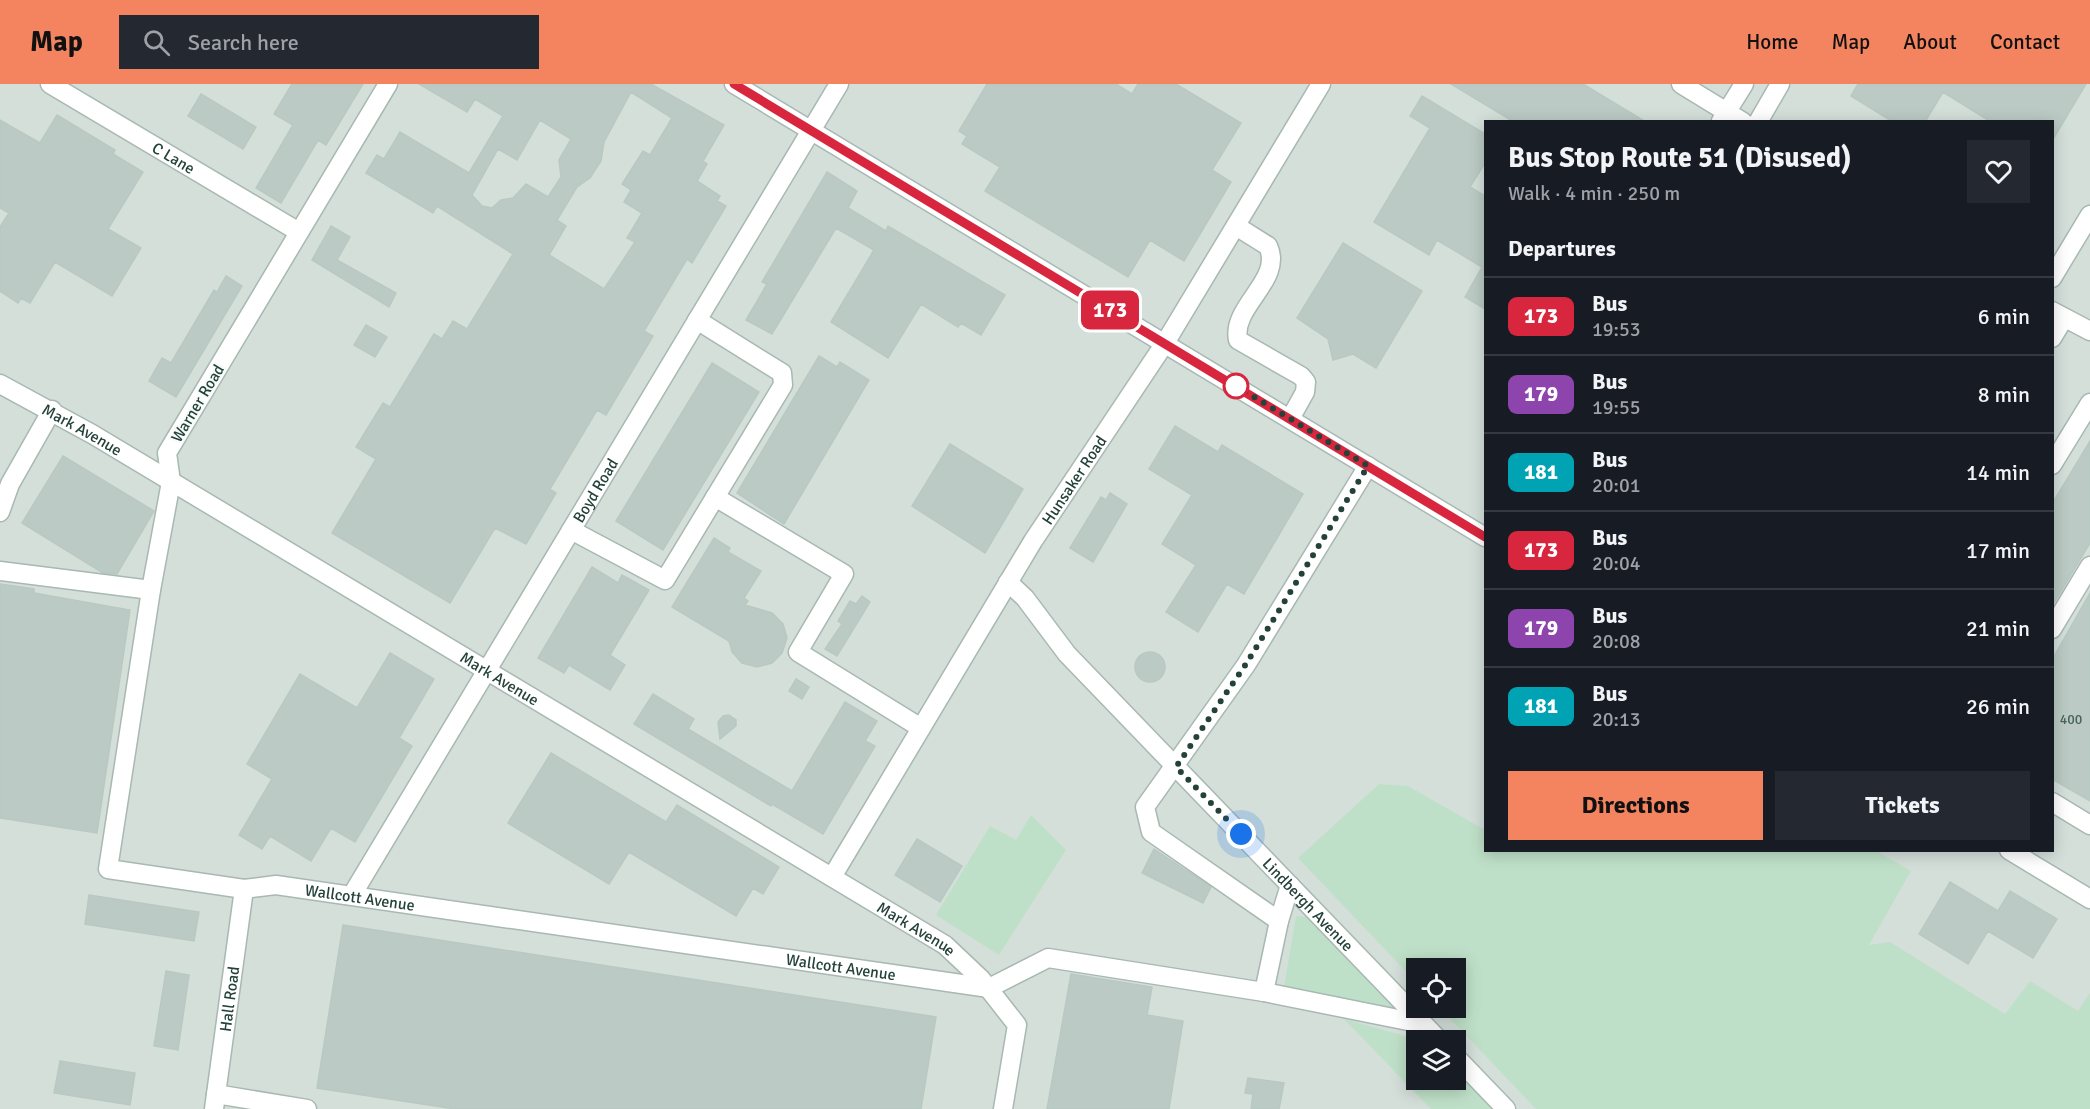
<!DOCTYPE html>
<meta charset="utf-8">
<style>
:root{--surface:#171b24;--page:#242831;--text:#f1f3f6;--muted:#9ea1a6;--line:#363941;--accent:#f4845f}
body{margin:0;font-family:Signika,sans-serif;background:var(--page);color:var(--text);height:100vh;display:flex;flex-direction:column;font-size:22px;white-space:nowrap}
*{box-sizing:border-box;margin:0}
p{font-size:20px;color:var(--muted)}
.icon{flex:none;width:33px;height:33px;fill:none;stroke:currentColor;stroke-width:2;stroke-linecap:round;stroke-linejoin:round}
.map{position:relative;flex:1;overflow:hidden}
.side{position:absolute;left:1484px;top:36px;width:570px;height:732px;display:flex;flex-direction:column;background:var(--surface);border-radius:0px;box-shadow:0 3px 15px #0003}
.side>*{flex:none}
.badge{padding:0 12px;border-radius:9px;font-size:21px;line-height:39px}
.buttons{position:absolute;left:1406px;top:874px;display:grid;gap:12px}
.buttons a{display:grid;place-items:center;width:60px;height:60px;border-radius:0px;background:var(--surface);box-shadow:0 3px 15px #0003;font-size:30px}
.you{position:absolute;width:30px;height:30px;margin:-15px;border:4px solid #fff;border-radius:50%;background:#1a73e8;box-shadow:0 0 0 9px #1a73e833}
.map>.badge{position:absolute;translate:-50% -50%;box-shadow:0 0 0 3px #fff}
h2{padding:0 24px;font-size:22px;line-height:54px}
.round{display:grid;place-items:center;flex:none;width:63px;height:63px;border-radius:0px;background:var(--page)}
.overview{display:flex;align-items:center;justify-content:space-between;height:102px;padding:0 24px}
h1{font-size:28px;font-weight:800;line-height:45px}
.action{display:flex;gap:12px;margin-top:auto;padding:12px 24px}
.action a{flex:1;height:69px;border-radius:0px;background:var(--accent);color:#111;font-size:24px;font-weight:800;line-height:69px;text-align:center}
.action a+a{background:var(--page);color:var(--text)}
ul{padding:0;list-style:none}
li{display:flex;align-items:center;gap:18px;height:78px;padding:0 24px;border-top:2px solid var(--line)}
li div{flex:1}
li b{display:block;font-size:22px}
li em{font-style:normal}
li .badge{min-width:66px;font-weight:700;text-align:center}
header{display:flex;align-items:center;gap:36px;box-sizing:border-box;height:84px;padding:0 30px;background:var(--accent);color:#111}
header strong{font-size:28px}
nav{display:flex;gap:33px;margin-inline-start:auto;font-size:21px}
.search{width:420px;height:54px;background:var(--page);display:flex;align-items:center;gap:15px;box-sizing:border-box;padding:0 21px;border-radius:0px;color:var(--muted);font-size:22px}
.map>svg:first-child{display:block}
.built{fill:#d4dfda;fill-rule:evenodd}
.green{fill:#bfe0c8}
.building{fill:#bbcac4;stroke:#b8c9c2;stroke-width:1.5;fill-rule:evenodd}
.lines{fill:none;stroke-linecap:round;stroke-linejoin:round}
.minor-casing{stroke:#a8b8b2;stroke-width:21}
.minor{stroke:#fff;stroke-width:18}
.line-casing{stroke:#fff;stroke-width:14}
.line{stroke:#d7263d;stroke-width:9}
.walk{stroke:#24423a;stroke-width:6;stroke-dasharray:0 10.8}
.stop-dot{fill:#fff;stroke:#d7263d;stroke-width:3}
.labels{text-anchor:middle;stroke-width:4.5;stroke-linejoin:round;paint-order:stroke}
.number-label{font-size:14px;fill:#4a645c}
.street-label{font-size:16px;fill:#24423a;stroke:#f7fbf9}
</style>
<header>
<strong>Map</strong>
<div class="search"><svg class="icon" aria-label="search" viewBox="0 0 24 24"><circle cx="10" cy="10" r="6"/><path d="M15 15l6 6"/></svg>Search here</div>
<nav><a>Home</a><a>Map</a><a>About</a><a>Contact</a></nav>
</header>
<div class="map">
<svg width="2090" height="1025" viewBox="0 0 2090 1025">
<rect width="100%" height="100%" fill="#e6efeb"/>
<path class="built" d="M0,0H2090V1025H0V504L34,509V506L0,500ZM1485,38H2052V766H1485ZM1416,885H1455V924H1416ZM1416,957H1455V996H1416Z"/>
<path class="green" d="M1379,700L1408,702L1485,746V766L1876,767L1911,787L1869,861L1890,858L2005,930L2030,897L2078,927L2090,909V1025H1536L1440,924H1455V885H1416V898L1298,774Z
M1031,731L1066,766L999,871L936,831L990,742L1016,756Z
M1296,832L1310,833L1396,926L1284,903Z
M1344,935L1423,957H1416V996H1455V984L1492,1025H1431Z"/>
<path class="building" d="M292,0H363L326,61L318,56L281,119L256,104L293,41L274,30Z
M419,0H651L724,41L703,77L707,80L697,97L720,112L717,117L726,122L692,179L687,175L644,247L653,252L606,331L597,326L550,405L556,409L526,460L495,444L450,519L332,449L376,375L356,363L383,319L390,323L434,250L442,255L453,237L467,245L513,170L437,122L433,129L366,89L377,71L384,75L400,48L469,89L503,32L475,15L467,28ZM631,8L672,34L650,71L643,67L622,100L631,106L624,118L642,129L627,154L635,158L604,205L549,171L566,142L557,136L577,103L590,94L601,77L604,58ZM540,36L571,55L559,76L561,93L548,113L526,100L513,114L501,116L492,124L482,122L472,111L498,65L517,76Z
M987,0H1116L1132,10L1138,0H1176L1241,39L1212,86L1231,98L1184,177L1150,156L1128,193L985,107L1000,83L962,60L967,52L959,47Z
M1451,0H1583L1646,38H1514Z
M1858,0H2086L2052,57V38H1991L1943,8L1925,38H1893L1851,12Z
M201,10L256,43L243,65L188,32Z
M1422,12L1485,50V79L1470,103L1485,112V225L1465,213L1482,183L1437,156L1429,171L1374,138L1430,44L1410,32Z
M57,31L115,66L113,70L143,88L108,145L141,164L112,212L55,178L30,219L21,214L18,219L0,207V143L9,129L0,124V36L40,59Z
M827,88L857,107L848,124L886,147L888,142L1005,211L981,251L961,239L958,243L921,220L888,274L831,238L874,166L836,144L772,250L746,236L767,200L762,198Z
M331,142L350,153L337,176L396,209L389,223L312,176Z
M1343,159L1422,207L1376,284L1353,270L1333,276L1328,255L1297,234Z
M226,192L242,202L176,313L149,297L162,274L171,279L214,206L217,208Z
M366,241L387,253L375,273L354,261Z
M819,272L837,283L840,278L869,296L784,440L737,409Z
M712,279L759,308L663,466L616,437Z
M1175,342L1218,368L1222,361L1303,410L1244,510L1227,500L1198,548L1166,528L1196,481L1162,460L1192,411L1149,385Z
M2090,357V459L2052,522V420Z
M950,360L1023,405L985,469L912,422Z
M63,372L154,427L117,490L103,489L22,439Z
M1110,409L1127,420L1093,478L1070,464L1101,413L1106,416Z
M714,454L730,464L728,468L761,487L744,514L748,517L745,521L772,529L783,540L787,554L782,569L772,579L757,583L742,579L732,568L729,557L672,523Z
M592,483L618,499L622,491L649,506L610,571L625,581L610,606L569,581L564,589L538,574Z
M0,500L34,505V509L130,526L97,749L0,734Z
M2090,509V717L2052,695V576Z
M862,512L870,518L837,572L825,565L842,540L838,537L850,517L856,520Z
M1135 583a15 15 0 1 1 30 0a15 15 0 1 1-30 0Z
M390,569L434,595L399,654L412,662L355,758L331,744L311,777L270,752L262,765L239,751L272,695L247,680L300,590L357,624Z
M796,595L809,603L802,615L789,607Z
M653,610L694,635L688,645L792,707L845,618L877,637L865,657L875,662L823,750L772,720L771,722L634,640Z
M729,631L736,636V642L720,655L718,638L723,632Z
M551,669L666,738L677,721L779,783L763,810L753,804L736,832L629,768L609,800L508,739Z
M917,755L962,782L940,818L895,791Z
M1154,765L1211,803L1203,819L1142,789Z
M1950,798L1998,827L2010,807L2057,835L2033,874L1988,847L1968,880L1919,850Z
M89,811L199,828L194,857L85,840Z
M343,841L936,933L921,1025H455L317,1004Z
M166,887L189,891L178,966L154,962Z
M1071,890L1152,903L1147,931L1183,937L1169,1025H1047Z
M60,977L135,989L130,1021L54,1009Z
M1248,994L1284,999L1279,1025H1251L1253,1010L1245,1009Z"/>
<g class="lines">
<defs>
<g id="minor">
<path id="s1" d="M50,0L299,148"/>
<path id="s2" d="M388,0L167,369L171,398L151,506L108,785L244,805L276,801L989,904L1048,874L1264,908L1279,837L1151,748L1145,723L1246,581L1368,382"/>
<path d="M734,0L1485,453"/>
<path d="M1681,0L1743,38"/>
<path d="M1721,37L1744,0"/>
<path d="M1758,38L1780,0"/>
<path d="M1236,142L1268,162C1284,196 1231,222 1238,256L1301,292L1306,298L1305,308L1290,335"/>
<path d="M2052,194L2090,131"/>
<path d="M2052,227L2090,247"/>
<path d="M2052,254L2064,234"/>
<path id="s3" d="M0,300L92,350L945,861L981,895L1017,941L1003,1025"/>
<path d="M2052,381L2090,319"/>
<path d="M715,413L844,490L798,568L921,644"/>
<path d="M0,428L10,400L52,326"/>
<path d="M571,446L665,496L783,301L782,289L697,236"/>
<path d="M0,487L151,506"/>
<path id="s4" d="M1008,498L1025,514L1067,570L1440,957"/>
<path d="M2052,545L2090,482"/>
<path d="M2052,718L2090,741"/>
<path d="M2009,766L2090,815"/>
<path id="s5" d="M832,793L1033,457L1165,259L1321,0"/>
<path id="s6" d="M352,811L839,0"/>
<path d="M1279,837L1290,801"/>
<path d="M1264,908L1423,940"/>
<path d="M1455,972L1506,1025"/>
<path d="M216,1010L307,1025"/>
<path id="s7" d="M214,1025L244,805"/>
</g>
</defs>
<use href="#minor" class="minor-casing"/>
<use href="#minor" class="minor"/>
</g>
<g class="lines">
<defs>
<path id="line" d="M734,0L1485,453"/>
</defs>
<use href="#line" class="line-casing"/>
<use href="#line" class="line"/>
<path class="walk" d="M1236,302L1368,382L1246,580L1176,683L1241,750"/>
</g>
<circle class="stop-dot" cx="1236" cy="302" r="12"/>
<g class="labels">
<g class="number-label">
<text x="2071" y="640">400</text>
</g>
<g class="street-label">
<text dy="6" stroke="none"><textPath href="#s1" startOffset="144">C Lane</textPath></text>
<text transform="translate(197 319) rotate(-59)" y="6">Warner Road</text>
<text dy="6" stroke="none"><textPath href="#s3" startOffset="94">Mark Avenue</textPath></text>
<text dy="6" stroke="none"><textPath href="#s5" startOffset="465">Hunsaker Road</textPath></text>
<text dy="6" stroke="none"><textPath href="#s6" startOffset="472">Boyd Road</textPath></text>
<text dy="6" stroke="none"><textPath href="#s3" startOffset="580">Mark Avenue</textPath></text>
<text dy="6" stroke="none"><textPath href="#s2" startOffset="1106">Wallcott Avenue</textPath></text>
<text dy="6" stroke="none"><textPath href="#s4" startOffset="441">Lindbergh Avenue</textPath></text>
<text dy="6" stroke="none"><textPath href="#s3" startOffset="1066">Mark Avenue</textPath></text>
<text dy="6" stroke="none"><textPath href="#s2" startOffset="1592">Wallcott Avenue</textPath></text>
<text dy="6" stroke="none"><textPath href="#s7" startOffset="111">Hall Road</textPath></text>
</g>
</g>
</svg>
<div class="buttons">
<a><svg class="icon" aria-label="locate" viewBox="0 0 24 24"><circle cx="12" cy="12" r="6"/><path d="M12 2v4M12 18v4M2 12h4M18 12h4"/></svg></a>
<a><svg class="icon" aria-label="layers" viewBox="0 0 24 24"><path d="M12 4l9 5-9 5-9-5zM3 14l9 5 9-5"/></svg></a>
</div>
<div class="you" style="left:1241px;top:750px"></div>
<b class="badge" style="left:1110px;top:226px;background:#d7263d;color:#fff">173</b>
<section class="side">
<div class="overview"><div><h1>Bus Stop Route 51 (Disused)</h1><p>Walk · 4 min · 250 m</p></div><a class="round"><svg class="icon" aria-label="heart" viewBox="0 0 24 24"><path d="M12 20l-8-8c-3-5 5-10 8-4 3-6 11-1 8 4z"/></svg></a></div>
<h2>Departures</h2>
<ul>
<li><span class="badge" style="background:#d7263d;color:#fff">173</span><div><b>Bus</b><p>19:53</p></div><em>6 min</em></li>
<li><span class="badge" style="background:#8e44ad;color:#fff">179</span><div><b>Bus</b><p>19:55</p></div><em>8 min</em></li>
<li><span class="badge" style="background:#00a3b4;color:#fff">181</span><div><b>Bus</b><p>20:01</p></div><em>14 min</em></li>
<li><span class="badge" style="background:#d7263d;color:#fff">173</span><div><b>Bus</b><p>20:04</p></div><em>17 min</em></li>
<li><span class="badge" style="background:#8e44ad;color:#fff">179</span><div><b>Bus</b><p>20:08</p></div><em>21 min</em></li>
<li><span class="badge" style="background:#00a3b4;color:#fff">181</span><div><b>Bus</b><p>20:13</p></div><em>26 min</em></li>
</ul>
<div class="action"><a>Directions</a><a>Tickets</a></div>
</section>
</div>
